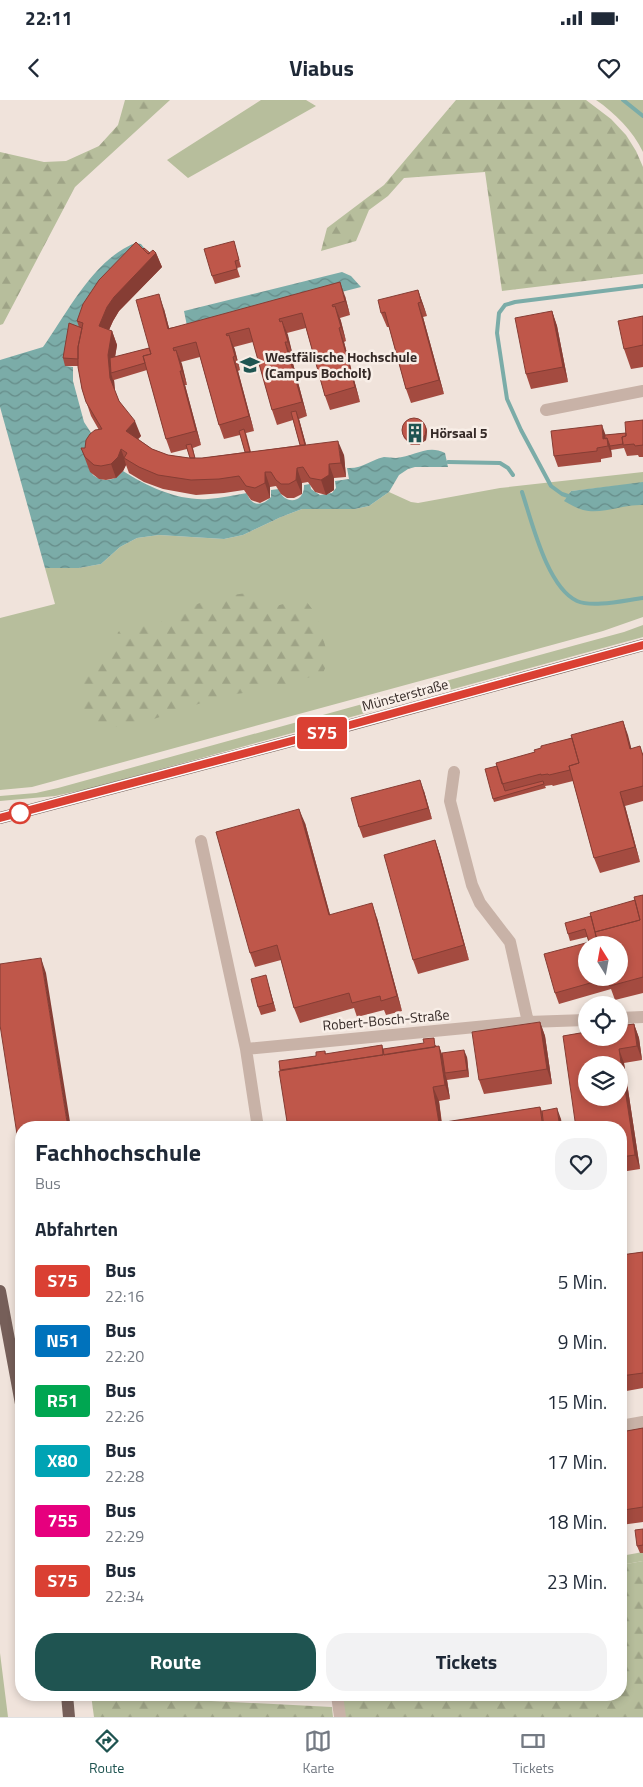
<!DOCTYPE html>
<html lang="de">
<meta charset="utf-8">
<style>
:root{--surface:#fff;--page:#f2f2f3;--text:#1f2937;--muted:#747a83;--line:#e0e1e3;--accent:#1f5451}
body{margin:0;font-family:"Titillium Web",sans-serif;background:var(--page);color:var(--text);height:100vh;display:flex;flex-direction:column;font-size:19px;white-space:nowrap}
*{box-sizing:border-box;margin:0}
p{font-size:16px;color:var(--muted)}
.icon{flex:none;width:28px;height:28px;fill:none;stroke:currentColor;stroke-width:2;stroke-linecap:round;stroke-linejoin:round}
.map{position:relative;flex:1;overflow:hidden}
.details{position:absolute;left:15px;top:1021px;width:612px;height:580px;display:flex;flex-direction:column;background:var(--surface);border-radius:20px;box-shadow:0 2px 8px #0003}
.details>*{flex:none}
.badge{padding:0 10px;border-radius:4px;font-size:18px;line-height:32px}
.needle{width:32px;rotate:349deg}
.fabs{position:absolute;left:578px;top:836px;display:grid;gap:10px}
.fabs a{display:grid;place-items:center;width:50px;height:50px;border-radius:50%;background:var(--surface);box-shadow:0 2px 8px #0003;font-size:25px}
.map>.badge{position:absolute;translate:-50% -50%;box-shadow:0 0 0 2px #fff}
h2{padding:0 20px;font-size:19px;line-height:45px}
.round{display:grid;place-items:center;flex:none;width:52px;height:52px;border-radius:20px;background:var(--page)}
.summary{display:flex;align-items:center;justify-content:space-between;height:85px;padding:0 20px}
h1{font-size:24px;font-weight:700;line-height:38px}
.cta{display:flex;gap:10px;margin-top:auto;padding:10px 20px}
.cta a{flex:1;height:58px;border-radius:20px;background:var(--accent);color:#fff;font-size:20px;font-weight:700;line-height:58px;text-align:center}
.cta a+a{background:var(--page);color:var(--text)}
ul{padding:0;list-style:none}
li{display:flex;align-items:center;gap:15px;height:60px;padding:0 20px}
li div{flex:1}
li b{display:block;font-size:19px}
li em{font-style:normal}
li .badge{min-width:55px;font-weight:700;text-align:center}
.status{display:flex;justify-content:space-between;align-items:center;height:35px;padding:0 25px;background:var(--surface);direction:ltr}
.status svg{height:14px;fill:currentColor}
header{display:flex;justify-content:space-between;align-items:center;height:65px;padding:0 20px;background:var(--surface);font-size:22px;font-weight:700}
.tab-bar{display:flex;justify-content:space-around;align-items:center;height:70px;border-top:1px solid var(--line);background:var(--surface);font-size:14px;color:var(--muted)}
.tab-bar a{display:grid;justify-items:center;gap:2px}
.tab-bar .current{color:var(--accent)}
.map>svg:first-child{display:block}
.green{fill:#b7be9c}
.forest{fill:url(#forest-firs)}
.water{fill:url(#water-waves)}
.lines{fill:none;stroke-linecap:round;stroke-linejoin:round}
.stream{stroke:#7baca8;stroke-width:4}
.minor{stroke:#c8b2a7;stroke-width:12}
.major{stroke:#765f59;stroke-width:12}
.wall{fill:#a44b40;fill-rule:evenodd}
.shaded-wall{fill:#863d34}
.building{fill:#bf574a;stroke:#863d34;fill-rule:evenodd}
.line-casing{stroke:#fff;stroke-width:11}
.line{stroke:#da4033;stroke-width:8}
.stop-dot{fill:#fff;stroke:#da4033;stroke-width:2.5}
.labels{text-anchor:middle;stroke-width:5;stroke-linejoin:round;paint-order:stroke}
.poi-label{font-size:14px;font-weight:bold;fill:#352a27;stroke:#f8eee7;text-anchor:start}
.street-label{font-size:14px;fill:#352a27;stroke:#f8eee7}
</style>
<div class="status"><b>22:11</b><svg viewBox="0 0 49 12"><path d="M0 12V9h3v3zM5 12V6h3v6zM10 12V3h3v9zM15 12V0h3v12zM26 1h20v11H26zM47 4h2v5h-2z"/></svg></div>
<header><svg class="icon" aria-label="back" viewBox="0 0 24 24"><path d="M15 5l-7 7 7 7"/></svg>Viabus<svg class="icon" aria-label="heart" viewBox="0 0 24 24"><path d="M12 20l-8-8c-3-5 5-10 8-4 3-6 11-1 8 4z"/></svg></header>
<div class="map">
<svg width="643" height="1617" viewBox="0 0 643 1617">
<defs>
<pattern id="forest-firs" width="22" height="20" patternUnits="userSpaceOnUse" patternTransform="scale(1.25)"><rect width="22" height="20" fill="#b7be9c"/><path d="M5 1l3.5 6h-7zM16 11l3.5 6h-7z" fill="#9ea386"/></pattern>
<pattern id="water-waves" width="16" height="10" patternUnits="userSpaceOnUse" patternTransform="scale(1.25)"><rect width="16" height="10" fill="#7baca8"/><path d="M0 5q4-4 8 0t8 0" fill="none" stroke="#668c89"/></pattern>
</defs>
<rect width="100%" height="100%" fill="#f0e3db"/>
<path class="green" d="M261,0H306L316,6L188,78L167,60Z
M596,0H643V52C633,31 615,13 596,0Z
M643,372V383L571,391L565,400L643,405V517L603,531L32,687L0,690V518L55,504L45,468H79L101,464L120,447L137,438L159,435L175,436L224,439L243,435L281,417L302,409H355L369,406L389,392L411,402L418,403L500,388Z
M643,525V537L92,688L55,696L0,701V696L36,693L58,688L576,545L624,532Z
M643,1452V1461L621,1465V1456Z
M0,1553L8,1617H0Z"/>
<path class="forest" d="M125,0H170L75,87L3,224L0,225V52L44,62L66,61L99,46L118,25Z
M456,0H586L611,19L626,35L636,51L643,67V174L502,191L485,72L404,78L388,96L369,110L356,141L321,151L327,128L384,85Z
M247,493L257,497L260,506V516C276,503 286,503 306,501L316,514L329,559L323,573C302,580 280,586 257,591C245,593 232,594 220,597C189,605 120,638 92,623C77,614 85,603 81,590C79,585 79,580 82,576C86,571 109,551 114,549L118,532L128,526H141L158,524L166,518L172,509L179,512L209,499L221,502L229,500L232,495Z
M643,1461V1617H344L341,1595H621V1465Z
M91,1595L332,1607L333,1617H94Z"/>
<path class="water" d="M135,143L141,144L145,149L65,266L73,267V281L84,322L99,345L87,362L93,375C104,383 115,381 123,371C148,387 179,401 208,399C221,398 234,395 247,393C251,407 263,406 271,397V390L279,389C283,405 305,404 304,385L310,384L311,389L320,395L332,393L336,388L335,381L349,379L347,368C363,369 370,360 384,357C388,357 392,358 396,358C414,357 427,344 445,353L448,367H415L408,369L399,375L389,392L369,406L355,409H302L281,417L243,435L224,439L175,436L159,435L137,438L120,447L101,464L79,468H45L0,307V260L43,247C68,212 93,160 135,143Z
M342,172L351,176L361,187L188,231L184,211Z
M643,382V405C623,404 602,415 583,410C576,408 570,404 564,401L571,391Z"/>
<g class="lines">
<path class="stream" d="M623,0L643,16
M448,362L500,363L508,368L513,375
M522,392C532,422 547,487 577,501C593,508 626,500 643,498
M568,396L562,394L551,386L521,330L507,299L497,233L499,213L505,205L515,202L643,186"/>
<path class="minor" d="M546,310L643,291
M454,672L450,701L472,785L480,803L510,842L528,922
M201,741L246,949L528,922L586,920
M619,918L643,917
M246,949L258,1028
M621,1326L643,1322
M337,1595L340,1617"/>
<path class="major" d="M0,718L314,635L643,545
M0,1191L21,1304
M67,1595L69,1617"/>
</g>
<path class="wall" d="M234,141L241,167L237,168L240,177L215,184L212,176Z
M143,149L150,153H156L162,167L119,211L113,221L109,230L112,231L117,245L115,257L149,248L164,209L169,228L345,196L350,215L340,218L346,241L344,242L360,302L330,310L325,296L306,228L287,233L293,256H291L307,316L299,319L306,345L344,355L346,377L334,378V390L326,395L315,392L308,382L302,383V394L294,398H287L281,394L276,386L270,387V398L260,403L251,400L244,390L224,393L196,395L163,389L144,382L129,373L126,365L123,371L116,378L106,380L99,379L90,372L81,348H85L99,330L91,316L82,289L78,266H65L63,258L79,227L77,221ZM253,242L272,310L277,325L293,320L300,345L251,352L246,333L254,331L238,271L240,270L234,247ZM200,257L219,325L224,339L240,335L245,352L202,358H195L193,348L201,345L185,285H187L181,262ZM147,270L166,339L171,353L187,349L190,358L168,355L152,349L138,339L141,336L119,301L115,291L114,280Z
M418,190L427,216L423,217L444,294L411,303L406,289L389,227H387L381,213Z
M552,211L557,226L568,282L531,289L526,274Z
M643,216V267L631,269L624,249Z
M643,320V357H639L638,355L627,356L624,348L611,350L612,357L601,359V362L558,367L554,356L605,335L626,333Z
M426,327L427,331L426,340L419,345H411L404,338L403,335Z
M623,621L631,648L643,653V701L625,706L640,762L600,773L594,758L573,681L553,686L552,685L545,686L546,688L494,702L493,699L497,666L535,652L541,648Z
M424,691L432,719L363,738L359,727Z
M305,723L330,815L377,818L402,911L386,915L384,910L357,917L354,908L300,923L294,908L281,860L255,867L250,853Z
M435,740L440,755L469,860L418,874L413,860Z
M643,795V893L615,900L611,889L559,904L555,893L589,842L587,837L570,841L568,834L591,816L635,800Z
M268,883L276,911L261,915L258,907Z
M540,922L545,936L552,984L484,994L479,980Z
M634,924L639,938L642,960L624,963L640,1069L621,1072V1028L563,936Z
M382,945L383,949L436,945L437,947L439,946L442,954L467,957L469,977L447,980L450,999L439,1001L442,1023L540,1007L542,1011L561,1019L562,1028H288L280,970L316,956L325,951L326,954Z
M643,1152V1288L621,1292V1155Z
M643,1328V1422L621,1425V1332Z
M643,1429V1453H640L637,1446Z"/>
<path class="shaded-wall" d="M156,153L162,167L119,211L113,221L104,241L99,226L107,207L114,197Z
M340,182L345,196L350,215L345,201Z
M418,190L423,204L427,216L421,202Z
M159,194L164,209L173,243L168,229Z
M418,203L423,217L444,294L439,280Z
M335,206L341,221L346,241L341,227Z
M552,211L557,226L568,282L563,267Z
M282,221L288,235L293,256L288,242Z
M339,228L344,242L360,302L355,287Z
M112,231L117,245L113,269L111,273L113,280H114L115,292L110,278L108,255Z
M229,235L235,250L240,270L235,256Z
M285,242L291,256L307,316L302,302Z
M176,250L182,264L187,285L182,271Z
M233,257L238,271L254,331L249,316Z
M180,271L185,285L201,345L196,331Z
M296,311L299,319L310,359L307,352Z
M135,321L141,336L131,346L126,331Z
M602,325L606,336L607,346L603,339Z
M426,327L427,331L426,340L419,345L418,341Z
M607,338L611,349L612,357L608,346Z
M338,341L344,355L346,377L341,363Z
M121,349L125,360L124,358L126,365L123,371L116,378L111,364Z
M329,364L334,378V390L326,395L321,380Z
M297,368L302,383V394L296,380Z
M265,372L270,387V398L265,383Z
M623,621L628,635L635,663L630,649Z
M420,680L424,691L432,719L428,708Z
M620,692L625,706L640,762L635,747Z
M299,709L305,723L334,829L329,815Z
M435,740L440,755L469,860L464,845Z
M372,803L377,818L402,911L397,896Z
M41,858L46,873L71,1028H68Z
M266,875L268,883L276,911L273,903Z
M540,922L545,936L552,984L547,969Z
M634,924L639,938L642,960L637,946Z
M439,946L444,961L445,973L447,980L450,999L445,985Z
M619,949L624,963L640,1069L635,1055Z
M464,950L467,957L469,977L467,970Z
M433,987L439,1001L442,1028L439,1023Z
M557,1008L561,1019L562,1028H560Z"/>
<path class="building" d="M234,141L239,160L235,161L237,169L212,176L204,149Z
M136,142L148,154L153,150L156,153L114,197L107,207L99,226L112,231L108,255L110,278L119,301L135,321L126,331L152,349L168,355L189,358H202L338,341L341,363L329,364V375L321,380L310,378L303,367L297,368L296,380L289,384H281L276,380L271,372H265V383L255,388L246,386L239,376L219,379L191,380L158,375L139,367L124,358L127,353L121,349L118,357L111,364L101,366L94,365L85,357L81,348H85L86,340L90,334L95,330L102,329L86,302L82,289L78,267V247L83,223L77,221L83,204L99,180Z
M144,148L150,153L148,154L143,149Z
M340,182L345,201L332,205L333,207L335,206L341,227L339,228L355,287L325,296L302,213L279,219L280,222L282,221L288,242H285L302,302L272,310L249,228L226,234L227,236L229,235L235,256L233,257L249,316L219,325L196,242L173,248L174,251L176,250L182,271H180L196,331L166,339L143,256L151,254L136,200L159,194L168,229Z
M418,190L421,202L418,203L439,280L406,289L385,212L381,213L378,200Z
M552,211L563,267L526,274L515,218Z
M643,216V245L624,249L618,221Z
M69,223L82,228L78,247V259L63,258Z
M149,248L151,254L143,256L145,263L111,273L110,258Z
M296,311L305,345H300L291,312Z
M402 330a12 12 0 1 1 24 0a12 12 0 1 1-24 0Z
M643,320V345L635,346L634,344L623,345L622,337L626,336L625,322Z
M602,325L603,339L607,338L608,346L597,348V351L554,356L551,331Z
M244,329L250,352H245L239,331Z
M626,333V336L622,337L623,344L610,346L607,338L605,339V335Z
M191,344L195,358H190L186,345Z
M623,621L630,649L640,646L643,656V686L620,692L635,747L594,758L569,666L579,663L571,635Z
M572,638L579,663L569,666L570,670L549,675L548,674L541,675V674L502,684L496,663L535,652L534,650L541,648V646Z
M497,666L505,691L543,681L544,684L493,699L485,669Z
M420,680L428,708L359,727L351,698Z
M299,709L329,815L372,803L397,896L381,901L380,896L352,903L349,893L294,908L277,845L250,853L216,732Z
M435,740L464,845L413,860L384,755Z
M643,795V877L610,886L607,878H619V845H598L595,832L640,820L634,797Z
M635,800L640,820L595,832L590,813Z
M591,816L597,840L589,842L585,829L568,834L565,823Z
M597,840L598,845H586V878H608L555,893L544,854Z
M41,858L68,1028H21V1060L0,925V864Z
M266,875L273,903L258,907L251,879Z
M540,922L547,969L479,980L472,932Z
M634,924L637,946L619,949L635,1055L621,1057V1028H576L563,936L586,932V938H619V926ZM586,965H619V998H586Z
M434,938L435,947L384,955L383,949L424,943L423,939Z
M382,945L383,955L280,970L279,961L316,956V952L325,951V954Z
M439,946L445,985L433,987L439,1023L540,1007L543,1028H288L279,971Z
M464,950L467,970L445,973L442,953Z
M557,1008L560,1028H544L542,1011Z
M643,1152V1273L621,1276V1155Z
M643,1328V1407L624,1410L621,1394V1332Z
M621,1394L625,1413L621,1414Z
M643,1429V1445L637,1446L635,1430Z"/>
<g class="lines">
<defs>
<path id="line" d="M0,718L295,640L643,545"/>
</defs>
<use href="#line" class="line-casing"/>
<use href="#line" class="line"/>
</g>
<defs>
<symbol id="university-bare" viewBox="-9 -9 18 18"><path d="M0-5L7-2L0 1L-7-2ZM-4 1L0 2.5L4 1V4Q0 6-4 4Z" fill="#1f5451" stroke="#f8eee7" stroke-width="2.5" paint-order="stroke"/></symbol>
<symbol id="building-bare" viewBox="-9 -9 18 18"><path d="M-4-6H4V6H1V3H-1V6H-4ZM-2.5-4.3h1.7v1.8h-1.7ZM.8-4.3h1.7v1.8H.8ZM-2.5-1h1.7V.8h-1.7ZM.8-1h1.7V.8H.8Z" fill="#1f5451" stroke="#f8eee7" stroke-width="2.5" paint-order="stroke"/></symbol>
</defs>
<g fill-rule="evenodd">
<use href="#university-bare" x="236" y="251" width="28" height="28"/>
<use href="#building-bare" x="401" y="319" width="28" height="28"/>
</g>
<circle class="stop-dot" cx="20" cy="713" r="10"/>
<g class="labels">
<g class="poi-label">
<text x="265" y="262">Westfälische Hochschule<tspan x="265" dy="16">(Campus Bocholt)</tspan></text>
<text x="430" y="338">Hörsaal 5</text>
</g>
<g class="street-label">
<text transform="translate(405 595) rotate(-15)" y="5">Münsterstraße</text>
<text transform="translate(386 920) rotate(-5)" y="5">Robert-Bosch-Straße</text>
</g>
</g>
</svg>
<div class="fabs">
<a><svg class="needle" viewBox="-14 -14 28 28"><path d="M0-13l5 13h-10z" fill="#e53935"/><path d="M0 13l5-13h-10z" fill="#747a83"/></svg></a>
<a><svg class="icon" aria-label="locate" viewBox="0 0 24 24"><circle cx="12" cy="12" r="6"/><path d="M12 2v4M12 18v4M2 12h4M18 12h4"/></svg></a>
<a><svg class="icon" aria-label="layers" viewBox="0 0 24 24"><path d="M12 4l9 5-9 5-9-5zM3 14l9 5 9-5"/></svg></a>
</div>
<b class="badge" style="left:322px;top:633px;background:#da4033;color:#fff">S75</b>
<section class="details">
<div class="summary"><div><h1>Fachhochschule</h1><p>Bus</p></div><a class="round"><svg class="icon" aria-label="heart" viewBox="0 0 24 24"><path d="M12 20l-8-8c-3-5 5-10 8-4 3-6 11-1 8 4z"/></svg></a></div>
<h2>Abfahrten</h2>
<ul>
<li><span class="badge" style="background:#da4033;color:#fff">S75</span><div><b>Bus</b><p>22:16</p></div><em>5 Min.</em></li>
<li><span class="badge" style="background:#0072bc;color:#fff">N51</span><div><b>Bus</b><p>22:20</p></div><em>9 Min.</em></li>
<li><span class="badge" style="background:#00a651;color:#fff">R51</span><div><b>Bus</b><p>22:26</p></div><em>15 Min.</em></li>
<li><span class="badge" style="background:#00a3b4;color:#fff">X80</span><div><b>Bus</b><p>22:28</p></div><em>17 Min.</em></li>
<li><span class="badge" style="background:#e6007e;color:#fff">755</span><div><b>Bus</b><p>22:29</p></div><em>18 Min.</em></li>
<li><span class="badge" style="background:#da4033;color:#fff">S75</span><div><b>Bus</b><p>22:34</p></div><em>23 Min.</em></li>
</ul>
<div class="cta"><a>Route</a><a>Tickets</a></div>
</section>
</div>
<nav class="tab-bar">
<a class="current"><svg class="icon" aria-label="directions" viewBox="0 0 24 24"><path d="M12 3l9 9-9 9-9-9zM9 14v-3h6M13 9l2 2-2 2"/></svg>Route</a>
<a><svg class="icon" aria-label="map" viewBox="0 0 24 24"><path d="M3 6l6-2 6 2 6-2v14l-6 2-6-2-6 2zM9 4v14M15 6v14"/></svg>Karte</a>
<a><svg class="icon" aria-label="tickets" viewBox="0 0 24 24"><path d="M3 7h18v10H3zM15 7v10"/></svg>Tickets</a>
</nav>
